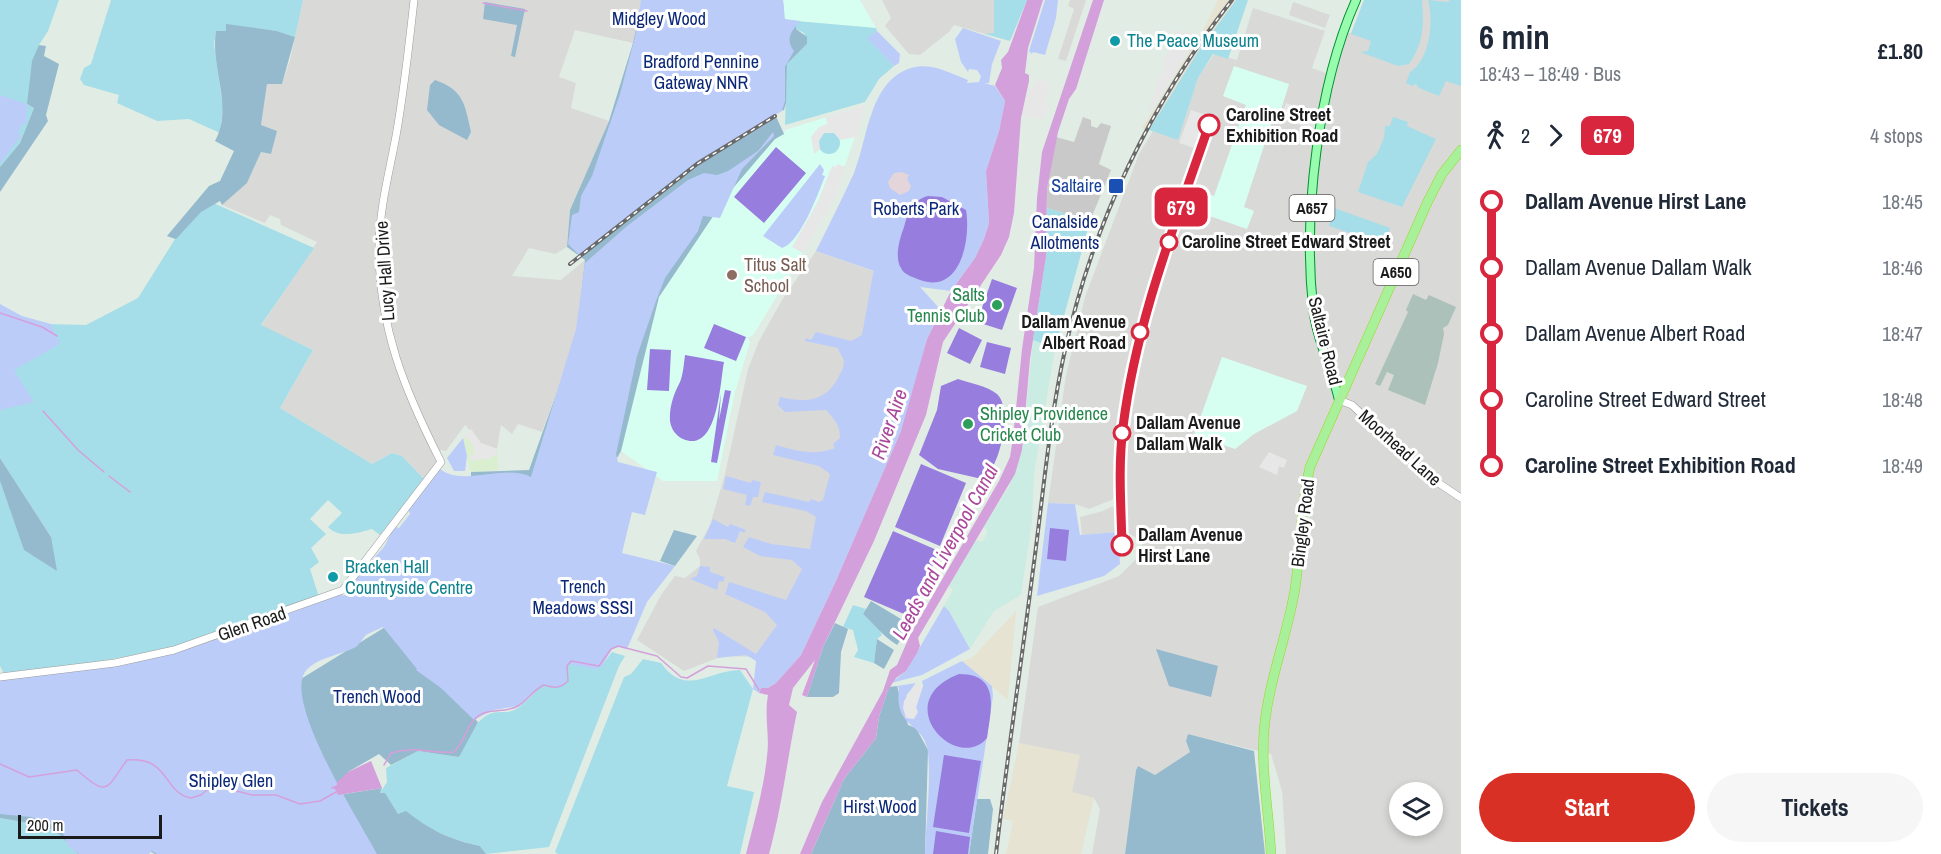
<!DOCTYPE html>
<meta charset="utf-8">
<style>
:root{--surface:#fff;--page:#f6f6f7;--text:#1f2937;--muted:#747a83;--accent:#d93025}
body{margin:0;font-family:"Archivo Narrow",sans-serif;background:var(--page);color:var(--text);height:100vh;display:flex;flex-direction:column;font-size:22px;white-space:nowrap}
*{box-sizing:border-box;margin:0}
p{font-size:20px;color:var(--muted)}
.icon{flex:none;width:33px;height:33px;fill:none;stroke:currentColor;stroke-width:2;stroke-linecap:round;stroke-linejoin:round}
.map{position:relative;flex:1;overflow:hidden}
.sheet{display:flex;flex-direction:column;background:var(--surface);width:480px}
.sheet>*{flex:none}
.badge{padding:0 12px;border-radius:9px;font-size:21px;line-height:39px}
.controls{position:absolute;left:1389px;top:782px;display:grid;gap:12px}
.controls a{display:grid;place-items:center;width:54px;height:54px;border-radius:50%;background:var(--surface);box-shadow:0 3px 9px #0003;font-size:30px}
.scale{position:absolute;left:18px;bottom:15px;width:144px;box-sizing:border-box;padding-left:6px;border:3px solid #1b1b1b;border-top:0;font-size:16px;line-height:21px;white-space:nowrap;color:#1b1b1b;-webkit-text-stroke:4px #fff;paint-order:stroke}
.map>.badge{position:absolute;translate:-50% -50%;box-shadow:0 0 0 3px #fff}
.legs{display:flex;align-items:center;gap:9px;height:66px;padding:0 18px;font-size:20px}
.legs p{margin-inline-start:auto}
.summary{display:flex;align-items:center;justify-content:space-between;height:102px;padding:0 18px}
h1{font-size:33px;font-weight:800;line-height:45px}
.primary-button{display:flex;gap:12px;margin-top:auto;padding:12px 18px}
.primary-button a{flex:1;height:69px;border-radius:36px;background:var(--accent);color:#fff;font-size:24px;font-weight:800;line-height:69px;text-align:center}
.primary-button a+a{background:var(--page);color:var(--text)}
ul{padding:0 18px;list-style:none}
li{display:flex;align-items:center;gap:21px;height:66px;font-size:22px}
li i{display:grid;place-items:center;width:9px;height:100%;margin:0 8px;background:currentColor}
li i::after{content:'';width:15px;height:15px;margin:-8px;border:4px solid;border-radius:50%;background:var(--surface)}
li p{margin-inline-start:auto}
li:first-child i{background:linear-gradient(#0000 50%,currentColor 0)}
li:last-child i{background:linear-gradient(currentColor 50%,#0000 0)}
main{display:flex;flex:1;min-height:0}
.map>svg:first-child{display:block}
.residential{fill:#d9d9d8;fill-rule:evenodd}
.commercial{fill:#d9efcf}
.industrial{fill:#e6e3d2}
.education{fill:#d7fff1}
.religious{fill:#c9c9c9}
.construction{fill:#acc1ba}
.farmland{fill:#cbece3}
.grass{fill:#a5dee8}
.forest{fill:#95b9cd}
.park{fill:#bcccf9}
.pitch{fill:#977ddd}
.parking{fill:#e7e7e7}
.plaza{fill:#e3d5da}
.water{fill:#d4a0db}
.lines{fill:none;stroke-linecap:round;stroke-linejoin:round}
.stream{stroke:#d4a0db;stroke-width:1.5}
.tertiary-casing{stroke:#9c9c9c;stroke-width:8}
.primary-casing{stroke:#00922f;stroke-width:10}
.trunk-casing{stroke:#9ed523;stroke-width:10}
.tertiary{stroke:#fff;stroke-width:7}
.primary{stroke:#97fcad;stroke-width:8}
.trunk{stroke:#a8f19a;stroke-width:9}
.rail-casing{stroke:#696969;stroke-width:4}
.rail{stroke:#fff;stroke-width:1.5;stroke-dasharray:4.5;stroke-linecap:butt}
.line-1-casing{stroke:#fff;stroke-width:14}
.line-1{stroke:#d7263d;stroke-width:9}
.culture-dot{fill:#0f9aa8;stroke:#fff;stroke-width:2}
.stop-1-dot{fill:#fff;stroke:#d7263d;stroke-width:3}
.transit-dot{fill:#1a4fb4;stroke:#fff;stroke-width:2}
.education-dot{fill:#8d6e63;stroke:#fff;stroke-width:2}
.leisure-dot{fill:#2e9e5b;stroke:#fff;stroke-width:2}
.labels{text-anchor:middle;stroke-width:6;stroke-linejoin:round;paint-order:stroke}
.shield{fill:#fff;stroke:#5f5f5f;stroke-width:1.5}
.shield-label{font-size:16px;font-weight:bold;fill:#1b1b1b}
.park-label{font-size:18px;fill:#0b2878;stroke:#fff}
.culture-label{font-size:18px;fill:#0d838f;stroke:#fff;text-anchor:start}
.stop-label{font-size:18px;font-weight:bold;fill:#1b1b1b;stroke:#fff;text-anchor:start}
.transit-label{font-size:18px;fill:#164399;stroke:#fff;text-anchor:end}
.education-label{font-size:18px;fill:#785e54;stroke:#fff;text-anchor:start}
.street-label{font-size:18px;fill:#1b1b1b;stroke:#fff}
.leisure-label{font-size:18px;fill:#27864d;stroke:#fff;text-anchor:end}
.water-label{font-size:20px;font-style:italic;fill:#aa499b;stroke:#fff}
</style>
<main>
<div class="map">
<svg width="1461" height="854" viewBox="0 0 1461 854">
<rect width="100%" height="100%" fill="#e1ede4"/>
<path class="residential" d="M303,0H642L633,43L575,30L559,77L576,83L571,108L609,121L570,210L567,247L555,254L529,248L512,276L561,280L585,260L576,339L542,432L518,424L512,434L501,425L497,449L481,443L465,425L446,451L441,450L436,459L438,462L424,479L402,456L392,453L372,464L280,408L313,350L261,326L317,242L281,225L280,219L270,215L265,223L222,205L247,183L261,152L271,154L261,125L267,84H282L290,60Z
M882,0H994V34H985L954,25L949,32L920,55L909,54L885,26L891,18Z
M1070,0H1086L1066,61L1058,59L1074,9L1068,6Z
M1364,0H1461V854H1286L1282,791L1271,754L1188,734L1186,741L1190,752L1155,775L1138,766L1136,769L1125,854H1092L1100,809L1094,798L1072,793L1019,743L1038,607L1119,576L1144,551L1141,541L1127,532L1124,495L1089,509L1075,504L1048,503L1066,375L1085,297L1139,154L1153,131L1178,140L1198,78L1214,54L1237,60L1253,8L1325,31L1312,68L1334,76L1347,33H1351ZM1400,792H1432V825H1400Z
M1293,2L1330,15L1325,28L1289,15Z
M816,251L876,272L848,437L811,564L761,657L723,656L684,671L637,640L661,595L675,576L685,578L700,566V559L696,551L710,525L725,474L748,369L759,341L782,300Z
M1113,506L1117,509L1118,532L1082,535L1080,517L1103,511Z"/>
<path class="commercial" d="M471,429L481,443L497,449L498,470L471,472L463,440Z"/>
<path class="industrial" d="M1218,0H1236L1199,50L1149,130L1142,128L1203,30Z
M1016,611L1008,700L962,661L972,658Z
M1019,743L1080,755L1072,792L1094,798L1081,854H1006L1013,821L1003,819Z"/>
<path class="education" d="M783,0H860L876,28L784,20Z
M1234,66L1289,84L1279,116L1274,115L1244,207L1254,211L1247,229L1195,211L1201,192L1214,196L1246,105L1223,96Z
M866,105L830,208L754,334L748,338L750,342L735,392L717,481H663L621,451L659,297L728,194L775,139L784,134L785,130Z
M1222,357L1307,386L1297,411L1254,434L1235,449L1194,435Z"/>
<path class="religious" d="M1083,117L1091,120V126L1097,128L1101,123L1111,126L1099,164L1111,170L1090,221L1047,208V189L1056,137L1074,142Z"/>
<path class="construction" d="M1413,294L1426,300L1429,295L1456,307L1448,325L1443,328L1444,334L1438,363L1425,405L1388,390L1394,375L1387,372L1380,386L1375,384L1408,312L1406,310Z"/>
<path class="farmland" d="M1033,340L1055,349L1034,474L1032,522L1021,595L994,611L970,649L949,611L944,606L953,590L949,587L975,540L982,542L987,533V530L983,527L1009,487L1022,450Z"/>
<path class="grass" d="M0,0H59L48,31L39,45L27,104L34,108L20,143L0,167Z
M111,0H303L295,37L277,31L226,25V31L216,32L214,44L223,108L220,133L189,119L157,121L117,103L119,95L84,85L80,79L84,68L91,64Z
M994,0H1027L1010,41L985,34L994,33Z
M1236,0H1248L1228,59L1213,54L1198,78L1178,140L1149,130L1199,50Z
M1364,0H1422C1424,24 1424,43 1409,64L1398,66L1360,52L1368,51L1371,41L1351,34Z
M1428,0L1448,2L1450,0H1461V86L1446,81L1439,96L1419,88L1416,84L1412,86L1406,83L1410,72C1430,60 1434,20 1428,0Z
M796,21L876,28L877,31L868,38L894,66L879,79L865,102L785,125L787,64L807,44L804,33L796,29Z
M1393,117L1408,122L1407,126L1436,139L1402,207L1358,192L1368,162L1377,154L1384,138L1385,126H1390Z
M818 143a11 11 0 1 1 22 0a11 11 0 1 1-22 0Z
M202,198L314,248L261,325L313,350L280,408L372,464L392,453L402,456L424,479L380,535L372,529C358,533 339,539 328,527L342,513L328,500L310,519L326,534L311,548L319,562L310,569L319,597C269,616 218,636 166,648C113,660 58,669 4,674L0,666V481L24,549L51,537L0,458V310L48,324L86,325L138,298L175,239L167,236Z
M1047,208L1090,221L1055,349L1033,340L1046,257Z
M1334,208L1390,228L1384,244L1329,226Z
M853,605L866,609L863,614L879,628L882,635L877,639L874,663L854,657L858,650L853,630L843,627Z
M612,652L625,656L619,666L549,847L486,854L480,846C451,840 430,830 406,812L398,814L385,794L380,793L387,782L386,768L418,751L459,757C466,743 475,718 492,713C503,710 509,715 519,707C537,692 551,673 573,662L602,665Z
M643,659L661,663C686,698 709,670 740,670L753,689L727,786L754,792L740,854H558L555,852L624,677L631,674Z
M0,818L46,826L61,836L78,854H0Z"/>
<path class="forest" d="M642,0H783L784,20L796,21V29L807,37V44L787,64L786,103L784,110L774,112L784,134L775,139L728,194L659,297L621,451L600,488L427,671L478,722L459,757L418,751L391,765L379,754L348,772L339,795L382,788L380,793H385L398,814L406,811C430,830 451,840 480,846L486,854H155L151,852L78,854L61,836L46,826L0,818V709L283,690L390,624L471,543V472L529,470L576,339L585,260L567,247L570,210L609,121L633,43Z
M485,2L525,9L515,57L511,56L517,25L483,19Z
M226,24L277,31L295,37L282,84H267L261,125L277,131L271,154L261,152L247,183L222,205L220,201L201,212L176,239L167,236L209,186L220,181L234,151L215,141C234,107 210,68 216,31H226Z
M39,45L46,46L44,56L59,64L46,115L48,121L0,192V167L20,143L34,108L27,104L32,61Z
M435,80C464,90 465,105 471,132L467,140L439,125L427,110L430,85Z
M0,458L51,537L57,571L24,550L0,481Z
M674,530L697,536L675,566L660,561Z
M871,601L911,625L897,645C883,636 875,625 863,614Z
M835,623L848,629L841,652L839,693L833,697H807L823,647Z
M877,639L894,650L884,669L874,663Z
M1156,649L1218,666L1211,697L1169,686Z
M897,686L908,725L916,728L928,750L925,854H811L844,779L876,738L879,717L889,687Z
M1188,734L1254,751L1265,854H1125L1136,770L1138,766L1155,775L1190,752L1186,741Z
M977,799H990L993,809L988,854H969Z"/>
<path class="park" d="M641,0H783L785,19L800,21C791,32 785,39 794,51L785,67V101L782,111L697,161L579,255L568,244L572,215L579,212L581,196L592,176L620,94L635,37Z
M1045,0H1058L1056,18L1045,55L1033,52L1032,54L1029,51Z
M963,28L1001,41L992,64L989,83H984L995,86L1005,101L999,131L986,171L989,223L984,239L975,258L951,291L920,287L941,310L927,339L908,415L835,583L801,655L776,683L768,688H761L759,693L753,689L756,661L746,655L717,658L719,642L713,630L714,628L756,654L777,625L765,612L725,594L729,582L786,600L802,569L792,560L760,556L743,547L749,537L771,544L810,549L816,517L806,511L762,502L765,492L809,502L811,499L819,502L823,500L830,474L819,466L773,455L776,445C797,451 814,456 835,448L833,444L840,438C840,426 836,421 826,410L785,412L778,405L780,397C805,403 825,402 838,378C841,372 844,368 844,361C843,357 839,352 838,348L805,341L806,338L811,340L816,332L851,341L862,335L873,274L874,271L816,251C829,225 842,199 854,173C868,139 869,81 911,68C930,62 950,73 968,80L967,83L979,82L981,76L977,70L969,69L968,72L961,62L955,39Z
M877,31L900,54L899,63L894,66L867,38Z
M0,95L27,104L26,124H22L18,132L21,136L0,164Z
M773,132L774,136L742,169L720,218L703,216L698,231L665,278L656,301L637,356L616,454L618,462L657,472L645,515L632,512L622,553L675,566L647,602L627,649L619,647L612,649L602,666L595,669L569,664C560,686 577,687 542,686L518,706L493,710L474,720L441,688L416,670L417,669L383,627C377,630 371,632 366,635C362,639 359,646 354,648C340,655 315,658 305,672C284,703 360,822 377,854H157L152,851L149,854H79L68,845L60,827L31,817L0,814V679L88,669L176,651L341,593L343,596L352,589L350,585C360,572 372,560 383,548C389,541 389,532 396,527L399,528L410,514L408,508L439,468C461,488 504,463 531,477L576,329L585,263L627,226L688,180L704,173L717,175L728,171L758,151Z
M820,164L824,170L822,175L825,176C818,194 800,243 782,248L763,236Z
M0,304L22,316L51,324L60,344L14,370L34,402L0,410Z
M463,438L467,456L465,471H454L447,458Z
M726,476L751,483L752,480L761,482L758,497H753L750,506L745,505L747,495L723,489Z
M1048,503L1075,504L1080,535L1118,532L1120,564L1104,576L1037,596Z
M713,519L728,527L730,524L746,530L744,533L740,531L735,543L725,539H704Z
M700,566L710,567V572L725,577L723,582L719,581L717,590L690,579L697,576Z
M944,606L949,611L970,649L922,675L891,683L906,671Z
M962,661L992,686L993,696L969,854H925C926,822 931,783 928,752C924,721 894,730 899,689L897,686L916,683L906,696L916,707L923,686L922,681Z"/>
<path class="pitch" d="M776,147L806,173L764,223L734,197Z
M928,196L942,197L966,210C971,238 961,295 920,280C913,277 904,275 901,268C894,257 900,238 904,227C908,213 912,200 928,196Z
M992,279L1017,288L1002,330L977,322Z
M714,324L746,337L736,361L704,348Z
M959,328L982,340L970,364L947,353Z
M987,342L1011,348L1005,374L980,367Z
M650,349L671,350L669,391L647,390Z
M685,355L724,362C720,383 718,454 683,439C676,436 671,429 670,421C669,407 674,393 680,382C683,375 684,363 685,355Z
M958,379C970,383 987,386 997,394C1013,408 1000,470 982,479L938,469L919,455L937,410L941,386Z
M725,390L731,391L717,463L711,462L721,393L719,420Z
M921,464L966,483L940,546L895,527Z
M1050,528L1069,530L1066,561L1047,559Z
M893,531L939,551L911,617L864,597Z
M959,674C1001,674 991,709 987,738C957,774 887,702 959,674Z
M944,755L981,761L969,833L933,827Z
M936,831L970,837L968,854H933Z"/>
<path class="parking" d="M1175,29L1199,36L1147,116L1160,74L1164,72L1163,66L1167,54L1172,48L1169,46Z
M1039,79L1051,83L1045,103L1049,105L1043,120L1022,115L1028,92Z
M1286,103L1318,114L1316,131L1281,118Z
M866,105L856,137L840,140L834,133H824L819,141L820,149L814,154L811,137L819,127L827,124L826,117Z
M1191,110L1209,116L1197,149L1179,143Z
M837,164L846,167L830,208L803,253L792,247L818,201L832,166L836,167Z
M471,429L481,443L497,449L496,455L492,456V458L471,461L470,456L475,454L474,449L471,442L464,437Z
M1269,452L1287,460L1284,468L1279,466L1277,475L1259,467Z
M916,683L923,686L916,707L918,712L914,719L906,718L903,708L904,701Z"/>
<path class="plaza" d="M902,172L909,175L907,179L911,186L909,191L900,195L890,188L888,182L894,173Z"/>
<path class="water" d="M1027,0H1043L1028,48L1025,73L1029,75V81L1021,118L1014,213L1009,237L1001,255L943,342L926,415L874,541L823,647L807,697L802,695L815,660L793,688L789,705L797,712C787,760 782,807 769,854H746C754,822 764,789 767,756C770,735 764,718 768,695L759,693L761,688H768L776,683L801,655L835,583L901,431L927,339L951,291L975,258L984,239L989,223L986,171L999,131L1005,101L995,85L1002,68L1001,60L1008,52Z
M1093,0H1104L1076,89L1069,99L1058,132L1047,189L1046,257L1030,359L1022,450L1015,474L918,638L920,646L917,653L906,671L896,678L888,690L879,717L876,738L844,779L811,854H800L822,802L883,691L890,670L897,665L910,635L999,481L1010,457L1013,438L1022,349L1034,268L1037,198L1042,152Z
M371,761L382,788L338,795L335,789L330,788L337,785V782L348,772Z"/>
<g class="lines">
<path class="stream" d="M483,3L527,11
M0,313L42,327L57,336
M43,411L78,450L104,472
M109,476L130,492
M0,764L29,777L77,770C109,799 106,788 127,760C170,756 163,793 191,798L201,795L213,785L252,795H276L300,804L320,801L336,792
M384,765L391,753C416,745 430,754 454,752C464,742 466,729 474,720C485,706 505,714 518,706C528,700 533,690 544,685C554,688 560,689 568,681L567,666L571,661L599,666L611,649L618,646L657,656L681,677L687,678L708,666L746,669L759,690"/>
<defs>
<path id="tertiary" d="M1339,400L1352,405L1425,474L1461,498
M0,677L115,663L174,650L343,590L441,462C405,391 378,327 379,244C380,207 389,173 396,136C404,91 409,46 414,0"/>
<path id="primary" d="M1339,400C1332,369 1316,338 1313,307C1303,214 1318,85 1356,0"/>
<path id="trunk" d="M1271,854C1269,813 1261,773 1264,731C1268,682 1287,637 1295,589C1301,548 1300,508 1310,467L1428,201L1442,174L1461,150"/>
</defs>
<use href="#tertiary" class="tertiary-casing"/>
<use href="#primary" class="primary-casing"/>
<use href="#trunk" class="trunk-casing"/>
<use href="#tertiary" class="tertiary"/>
<use href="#primary" class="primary"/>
<use href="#trunk" class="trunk"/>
<defs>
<path id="rail" d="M570,264L697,164L775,116
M996,854C1007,759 1021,665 1033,570C1043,497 1049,422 1065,350C1093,222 1151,103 1232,0"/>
</defs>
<use href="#rail" class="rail-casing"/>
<use href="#rail" class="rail"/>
</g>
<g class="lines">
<defs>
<path id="line-1" d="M1122,545C1121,505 1118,466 1123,427C1136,322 1175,224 1209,125"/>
</defs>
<use href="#line-1" class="line-1-casing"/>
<use href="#line-1" class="line-1"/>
</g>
<g class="culture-dot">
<circle cx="1115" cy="41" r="6"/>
<circle cx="333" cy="577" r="6"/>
</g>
<g class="stop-1-dot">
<circle cx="1209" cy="125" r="10"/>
<circle cx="1169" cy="242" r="8"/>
<circle cx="1140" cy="332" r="8"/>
<circle cx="1122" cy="433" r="8"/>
<circle cx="1122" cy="545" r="10"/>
</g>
<rect class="transit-dot" x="1108" y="178" width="16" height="16" rx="3"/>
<circle class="education-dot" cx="732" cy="275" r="6"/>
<g class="leisure-dot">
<circle cx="997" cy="305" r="6"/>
<circle cx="968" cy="424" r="6"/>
</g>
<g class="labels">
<g class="shield">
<rect x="1289.5" y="195" width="45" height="26" rx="4.5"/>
<rect x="1373.5" y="259" width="45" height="26" rx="4.5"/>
</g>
<g class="shield-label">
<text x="1312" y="214">A657</text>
<text x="1396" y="278">A650</text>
</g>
<g class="park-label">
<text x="659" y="25">Midgley Wood</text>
<text x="701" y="68">Bradford Pennine<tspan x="701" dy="21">Gateway NNR</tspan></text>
<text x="916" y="215">Roberts Park</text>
<text x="1065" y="228">Canalside<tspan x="1065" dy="21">Allotments</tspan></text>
<text x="583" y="593">Trench<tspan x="583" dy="21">Meadows SSSI</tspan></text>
<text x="377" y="703">Trench Wood</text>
<text x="231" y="787">Shipley Glen</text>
<text x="880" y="813">Hirst Wood</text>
</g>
<g class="culture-label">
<text x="1127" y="47">The Peace Museum</text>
<text x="345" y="573">Bracken Hall<tspan x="345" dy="21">Countryside Centre</tspan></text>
</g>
<g class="stop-label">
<text x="1226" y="121">Caroline Street<tspan x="1226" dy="21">Exhibition Road</tspan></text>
<text x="1182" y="248">Caroline Street Edward Street</text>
<text x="1126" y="328" text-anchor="end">Dallam Avenue<tspan x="1126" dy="21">Albert Road</tspan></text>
<text x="1136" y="429">Dallam Avenue<tspan x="1136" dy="21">Dallam Walk</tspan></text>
<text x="1138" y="541">Dallam Avenue<tspan x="1138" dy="21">Hirst Lane</tspan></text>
</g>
<g class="transit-label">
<text x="1102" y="192">Saltaire</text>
</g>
<g class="education-label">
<text x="744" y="271">Titus Salt<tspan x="744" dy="21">School</tspan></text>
</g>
<g class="street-label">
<text transform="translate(385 271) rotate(-94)" y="6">Lucy Hall Drive</text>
<text transform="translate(1325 341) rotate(76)" y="6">Saltaire Road</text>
<text transform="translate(1400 448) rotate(42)" y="6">Moorhead Lane</text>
<text transform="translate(1303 523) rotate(-83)" y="6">Bingley Road</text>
<text transform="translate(252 624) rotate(-19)" y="6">Glen Road</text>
</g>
<g class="leisure-label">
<text x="985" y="301">Salts<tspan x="985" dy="21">Tennis Club</tspan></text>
<text x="980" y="420" text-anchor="start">Shipley Providence<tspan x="980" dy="21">Cricket Club</tspan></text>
</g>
<g class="water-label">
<text transform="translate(889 424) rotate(-71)" y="7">River Aire</text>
<text transform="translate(945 552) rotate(-61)" y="7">Leeds and Liverpool Canal</text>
</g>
</g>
</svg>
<div class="controls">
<a><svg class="icon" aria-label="layers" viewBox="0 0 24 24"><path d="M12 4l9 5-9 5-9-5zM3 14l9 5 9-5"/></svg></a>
</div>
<div class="scale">200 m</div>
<b class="badge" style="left:1181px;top:207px;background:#d7263d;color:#fff">679</b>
</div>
<section class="sheet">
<div class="summary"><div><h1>6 min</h1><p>18:43 – 18:49 · Bus</p></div><b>£1.80</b></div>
<div class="legs"><svg class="icon" aria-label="walk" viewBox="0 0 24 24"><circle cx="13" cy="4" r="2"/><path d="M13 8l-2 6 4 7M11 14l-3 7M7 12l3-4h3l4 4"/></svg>2<svg class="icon" aria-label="forward" viewBox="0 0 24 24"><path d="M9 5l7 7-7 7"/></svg><b class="badge" style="background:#d7263d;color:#fff">679</b><p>4 stops</p></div>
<ul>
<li><i style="color:#d7263d"></i><b>Dallam Avenue Hirst Lane</b><p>18:45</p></li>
<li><i style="color:#d7263d"></i><span>Dallam Avenue Dallam Walk</span><p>18:46</p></li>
<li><i style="color:#d7263d"></i><span>Dallam Avenue Albert Road</span><p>18:47</p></li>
<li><i style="color:#d7263d"></i><span>Caroline Street Edward Street</span><p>18:48</p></li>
<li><i style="color:#d7263d"></i><b>Caroline Street Exhibition Road</b><p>18:49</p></li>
</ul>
<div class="primary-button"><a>Start</a><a>Tickets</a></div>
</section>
</main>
